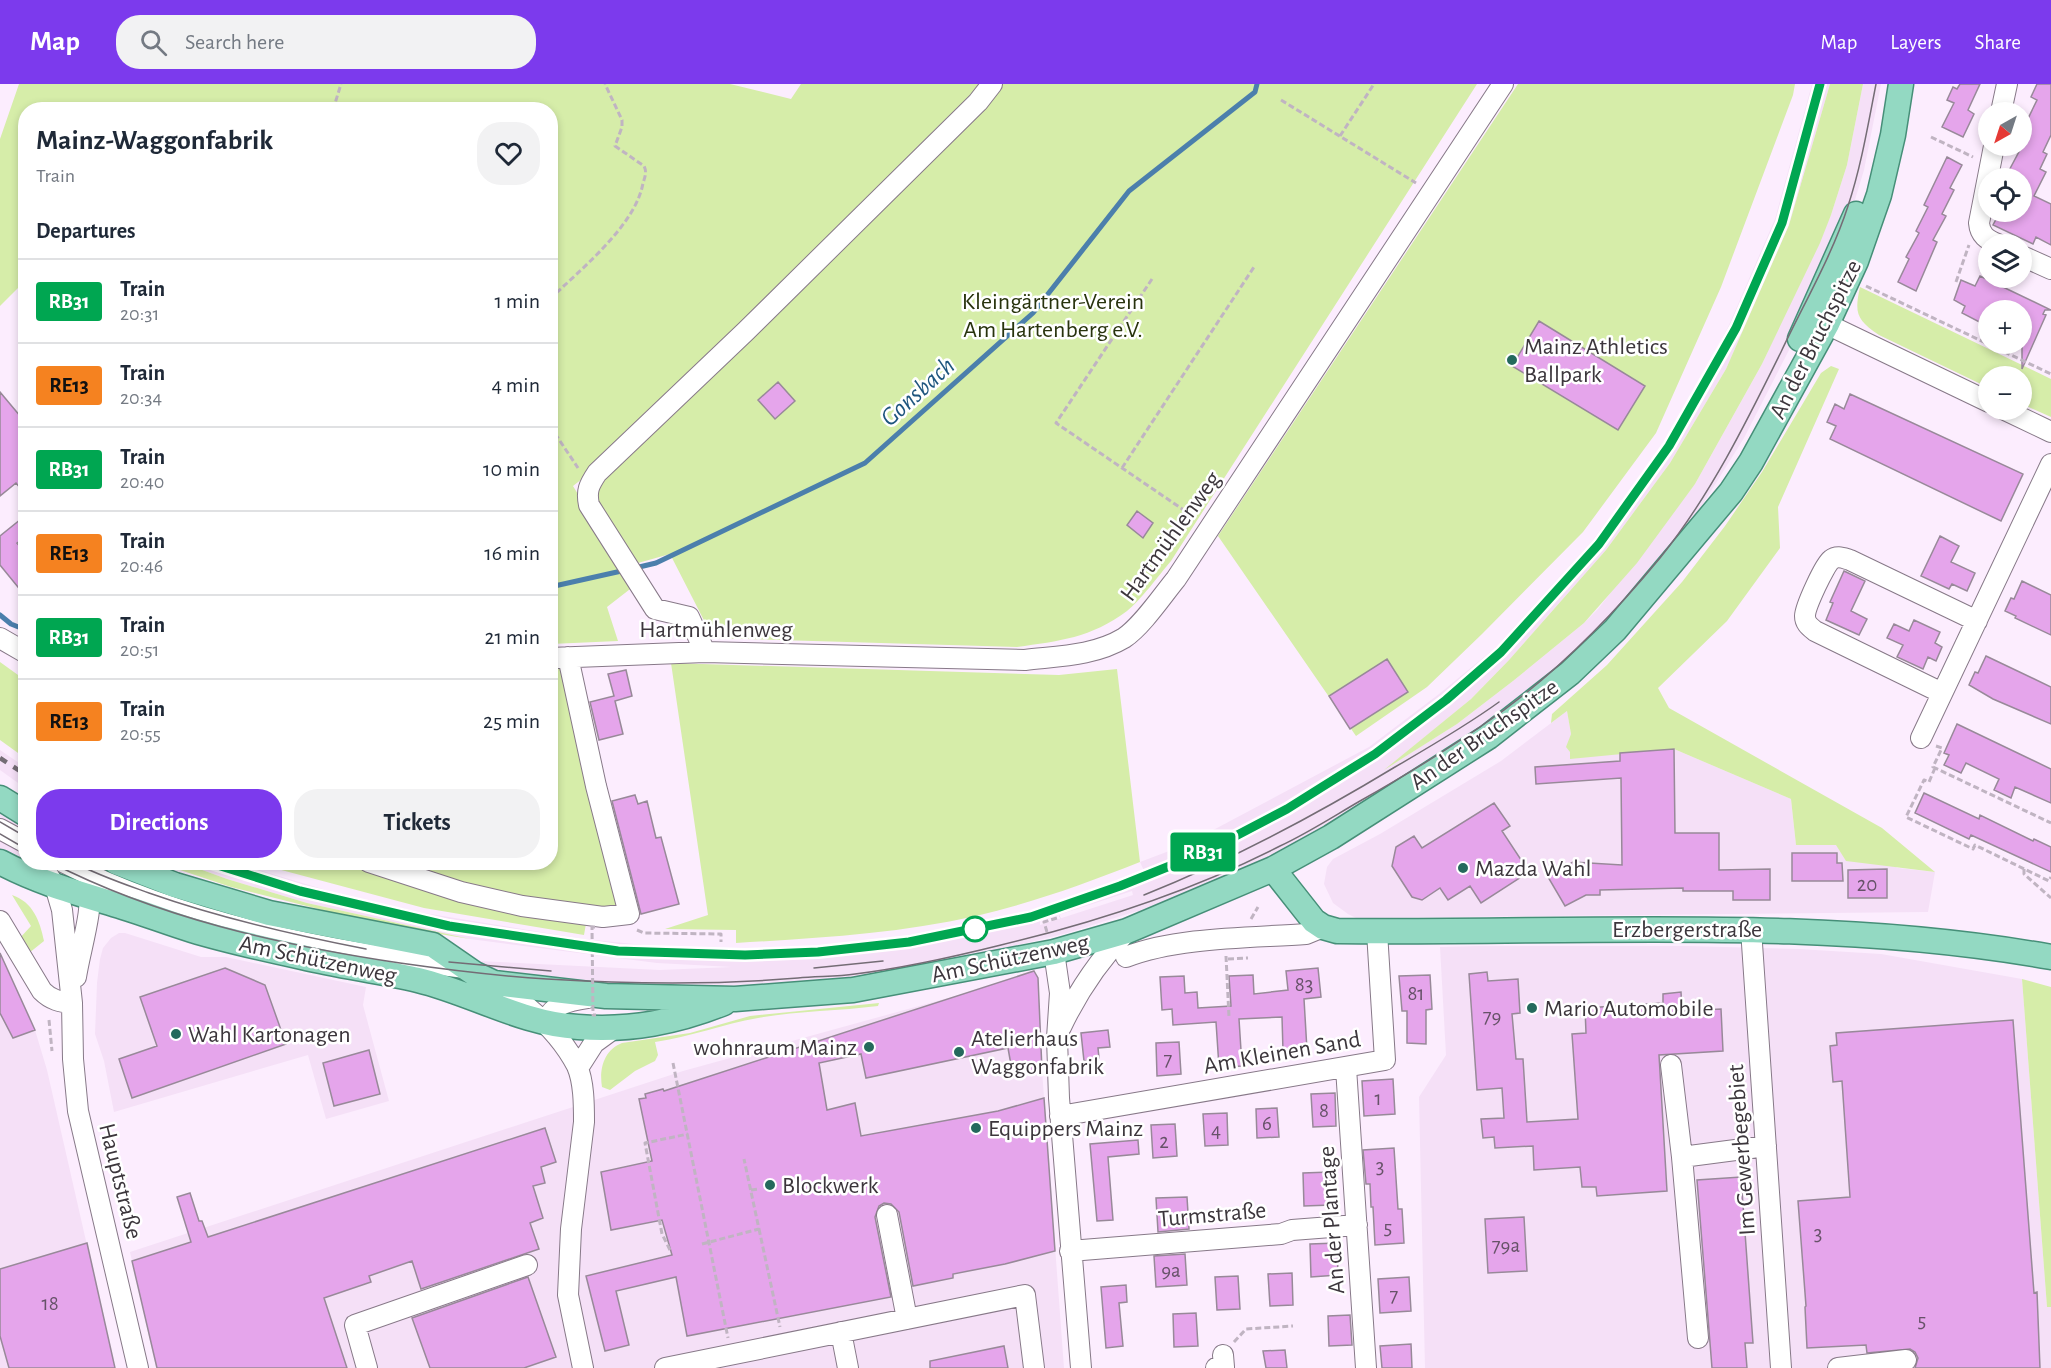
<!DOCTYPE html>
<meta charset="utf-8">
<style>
:root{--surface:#fff;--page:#f2f2f3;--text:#1f2937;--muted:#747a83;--line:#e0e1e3;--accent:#7c3aed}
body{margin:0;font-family:"Alegreya Sans",sans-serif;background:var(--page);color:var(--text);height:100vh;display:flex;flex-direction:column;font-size:22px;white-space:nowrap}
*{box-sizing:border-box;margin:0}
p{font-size:20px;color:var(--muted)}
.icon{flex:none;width:33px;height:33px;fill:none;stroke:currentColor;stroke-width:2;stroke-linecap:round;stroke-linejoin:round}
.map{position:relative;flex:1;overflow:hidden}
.side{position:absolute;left:18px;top:18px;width:540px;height:768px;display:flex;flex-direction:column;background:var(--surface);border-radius:24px;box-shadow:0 3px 9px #0003}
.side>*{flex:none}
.badge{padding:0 12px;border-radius:4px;font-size:21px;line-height:39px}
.needle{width:39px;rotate:219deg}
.fabs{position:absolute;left:1978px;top:18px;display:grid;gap:12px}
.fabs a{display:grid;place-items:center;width:54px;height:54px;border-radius:50%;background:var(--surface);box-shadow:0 3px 9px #0003;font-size:30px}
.map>.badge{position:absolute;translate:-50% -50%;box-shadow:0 0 0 3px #fff}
h2{padding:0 18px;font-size:22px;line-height:54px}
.round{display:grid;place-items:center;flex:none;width:63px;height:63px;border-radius:24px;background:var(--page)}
.summary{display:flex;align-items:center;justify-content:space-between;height:102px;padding:0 18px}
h1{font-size:28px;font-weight:600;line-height:45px}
.action{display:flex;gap:12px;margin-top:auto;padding:12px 18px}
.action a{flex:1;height:69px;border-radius:24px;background:var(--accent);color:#fff;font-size:24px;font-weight:600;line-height:69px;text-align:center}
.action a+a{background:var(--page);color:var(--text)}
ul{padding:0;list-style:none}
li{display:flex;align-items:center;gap:18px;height:84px;padding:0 18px;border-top:2px solid var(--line)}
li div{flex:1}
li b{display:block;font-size:22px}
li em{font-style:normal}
li .badge{min-width:66px;font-weight:700;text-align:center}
header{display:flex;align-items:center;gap:36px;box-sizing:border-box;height:84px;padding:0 30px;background:var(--accent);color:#fff}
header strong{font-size:28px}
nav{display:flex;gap:33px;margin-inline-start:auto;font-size:21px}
.search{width:420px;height:54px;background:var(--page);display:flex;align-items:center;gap:15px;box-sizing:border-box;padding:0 21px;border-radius:24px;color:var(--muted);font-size:22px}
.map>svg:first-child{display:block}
.built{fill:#f5e0f7;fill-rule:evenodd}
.green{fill:#d6eda9}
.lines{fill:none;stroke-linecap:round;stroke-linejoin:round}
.stream{stroke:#4b7fac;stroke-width:5}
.building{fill:#e5a5eb;stroke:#988999;stroke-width:1.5}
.minor-casing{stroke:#877988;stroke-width:22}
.major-casing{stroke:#468f78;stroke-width:27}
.path{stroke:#c0b4c2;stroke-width:3;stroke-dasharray:6 3;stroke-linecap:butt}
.minor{stroke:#fff;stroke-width:20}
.major{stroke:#93d9c2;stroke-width:24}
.tram{stroke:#746c75;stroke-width:1.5}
.rail{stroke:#746c75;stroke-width:4.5;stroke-dasharray:8 8;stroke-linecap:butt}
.path-bridge{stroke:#c0b4c2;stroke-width:3;stroke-dasharray:6 3;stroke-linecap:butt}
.line-casing{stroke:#fff;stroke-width:14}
.line{stroke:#00a651;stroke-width:9}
.poi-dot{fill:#24695c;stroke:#fff;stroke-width:2}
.stop-dot{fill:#fff;stroke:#00a651;stroke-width:3}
.labels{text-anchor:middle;stroke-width:5;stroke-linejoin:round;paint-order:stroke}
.number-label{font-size:21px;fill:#665268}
.park-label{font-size:24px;fill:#28330d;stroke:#fff}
.street-label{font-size:24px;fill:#3c363c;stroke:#fff}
.poi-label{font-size:24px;fill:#3c363c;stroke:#fff;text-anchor:start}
.water-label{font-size:26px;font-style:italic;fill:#1e557e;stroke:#fff}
</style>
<header>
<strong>Map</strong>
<div class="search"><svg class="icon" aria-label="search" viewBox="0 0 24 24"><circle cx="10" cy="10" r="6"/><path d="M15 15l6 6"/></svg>Search here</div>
<nav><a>Map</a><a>Layers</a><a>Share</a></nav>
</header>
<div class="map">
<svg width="2051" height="1284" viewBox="0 0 2051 1284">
<rect width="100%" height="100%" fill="#fcedfe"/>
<path class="built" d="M1812,0H1830L1789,141L1726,285L1670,379L1606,466L1509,576L1471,615L1390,682L1457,640L1513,597L1584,539L1598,525L1695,400L1762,280L1831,131L1847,81L1863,0H1881L1864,86L1854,119L1825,191L1788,268L1744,354L1698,428L1653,489L1578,569L1469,655L1327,743L1275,772L1139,831L1137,827L1067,849L1014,862V867L898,889L824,897L723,904L524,897L487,884L478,877L660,886L732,883L657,879L470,855L307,819L227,795L183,779H236L339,810L424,829L584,855L684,865L740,866L797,865L845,861L976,842L1079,812L1145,789L1140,778L1185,761L1369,663L1439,610L1495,564L1593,456L1664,358L1703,291L1729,241L1775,135ZM1132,807L1133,811L1040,841V837Z
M1567,627L1571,650L1569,657L1620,669L1674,665L1791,715L1796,761H1836L1898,784L1935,788L1928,828L1367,834H1356L1348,830L1333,819L1324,800L1327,783L1333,775L1380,750L1501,677Z
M0,666L25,683V704L0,686Z
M0,724L25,740L26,778L69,779L72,789L71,794L62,797L39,788L0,768Z
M119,849H125L201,873H226L366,903L363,921L389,1017L326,1035L308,971L114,1028L104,977L95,950L97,899L100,875L103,864L111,854Z
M1478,862H1689L1799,865L1881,870L2022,895L2047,1223H2051V1284H1425L1419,1013L1446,971L1440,863Z
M0,877L7,885L35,946L47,986L115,1284H0Z
M1035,890L1038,894L1042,986L1064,1284H156L130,1168L683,987Z"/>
<path class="green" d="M19,0H730L791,15L801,0H1477L1171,477C1159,491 1141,516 1127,527C1091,554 1059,557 1017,563L713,554L670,470L631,481L592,417L587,391L573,402L634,502L607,523L618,557L551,560L550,26H26L25,202L18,204L0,222V55Z
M1518,0H1795L1793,11L1721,203L1656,349L1583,448L1482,550L1427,603L1356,652L1218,452Z
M1830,0H1863L1847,81L1831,131L1820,159L1762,280L1695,400L1637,479L1584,539L1513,597L1457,640L1384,686L1471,615L1509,576L1606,466L1670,379L1726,285L1789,141Z
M1860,203L2051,295V333L2022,320V292H1989V304L1879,251C1857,236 1854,230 1860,203Z
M1831,282L1839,285L1778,423L1780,464L1727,537L1658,604L1669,624L1882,744L1935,788L1846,777L1836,761H1796L1791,715L1674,665L1570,675V668L1566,663L1571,650L1567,627L1551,639L1552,630L1607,581L1682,498L1725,442L1762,388L1821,289Z
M0,578L25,596V674L0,656Z
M671,579L1059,591L1117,585L1140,778C1087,799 1032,819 976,832C897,850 816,854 736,859V846L665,845L708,831Z
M561,584L620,816L615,828H588L584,851L424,824L255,779H349L374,788L412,799L407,779L550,778L551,585Z
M159,779H183L227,795L307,819L470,855L378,840L231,803Z
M12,811C33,818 40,837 44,857L29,869L18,856L31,842Z
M2022,895L2051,903V1223H2047Z
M879,919L878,922C839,927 796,927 758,934C723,940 690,953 655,958L658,971L655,977L635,987L610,1006L602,1003C599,985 604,966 622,959L690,949L750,932Z"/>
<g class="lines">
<path class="stream" d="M635,484L656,479L865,379L1033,229L1129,107L1255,8L1257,0
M550,503L626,486
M0,531L11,540L26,546"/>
</g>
<path class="building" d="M1960,0H1980L1968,26L1974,30L1963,53L1942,43L1954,19L1947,16L1953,3L1957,5Z
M2037,0H2051V51L2043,68L2047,70L2040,85L2046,88L2034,112L2051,120V161L2036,153L2033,160L1993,141L2000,128H2022V94H2005L2022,62V47L2037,16L2031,13Z
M1947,73L1962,81L1950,104L1954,106L1942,130L1946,132L1933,156L1937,158L1916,207L1898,198L1909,175L1906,173L1919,149L1916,147L1928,123L1924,121Z
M1980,192L2051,226H2045L2043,230L2046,231L2022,285V226H1989V243L1962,229L1965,222L1954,216L1961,196L1975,202Z
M1539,237L1645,302L1618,346L1512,282Z
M778,298L795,317L775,335L758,316Z
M0,308L26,339V411L16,399L0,412Z
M1850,310L2023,390L2001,437L1830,355L1836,342L1827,338L1835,320L1844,325Z
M1137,427L1153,439L1143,454L1127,441Z
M26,431V452L17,459L26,470V513L0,481V452Z
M1940,452L1959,462L1951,478L1975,489L1967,507L1952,500L1949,505L1921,492Z
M1844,487L1865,497L1851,527L1867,535L1859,551L1826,536L1833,519L1830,518Z
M2022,497L2051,511V551L2015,534L2016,532L2005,527L2011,514L2014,515Z
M1914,536L1940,548L1935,559L1942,563L1936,577L1928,573L1923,585L1897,573L1903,561L1887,554L1894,540L1909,547Z
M1986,572L2051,603V640L1993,615L1969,601L1975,588L1978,589Z
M1387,575L1408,608L1350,645L1329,612Z
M626,586L632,612L615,617L623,650L599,656L590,618L614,612L608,590Z
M1957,640L2051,685V719L2015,703L2011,714L1994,706L1999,695L1966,679L1961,689L1944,681L1949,671L1944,669Z
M1674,665L1675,749H1719V786L1770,785V816H1733V807H1683V804L1600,806V811H1586L1565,822L1548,793L1573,778L1622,781L1621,694L1536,700L1535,683L1620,677V669Z
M1924,709L1979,735L1980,731L2033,757L2034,755L2051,763V788L1971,751L1969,755L1915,729Z
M635,711L638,720L647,717L656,754L661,753L679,820L641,830L612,717Z
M1494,719L1510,742L1502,747L1529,788L1481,819L1470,802L1448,816L1440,804L1422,816L1412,813L1392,782L1396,763L1414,752L1422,764Z
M1792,769H1837V779H1842L1843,797H1792Z
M1887,785V814H1848V786Z
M0,869L35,946L13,954L0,929Z
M225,884L265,901L286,960L132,1014L119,975L157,962L140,913Z
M1318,884L1321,913L1304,915L1307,966L1283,967L1282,933L1239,935L1242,982L1219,983L1216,938L1173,941L1172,925L1162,926L1160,893L1184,892L1185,909L1197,908L1198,924L1231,922L1229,892L1253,891L1254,910L1288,906L1286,887Z
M1034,887L1038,894L1042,986L1013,992L1008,964L866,994L861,970L819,979L827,1026L855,1019L861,1052L998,1027L1044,1014L1055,1167L1005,1180L953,1190V1194L913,1202L899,1128L891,1120L884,1119L879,1122L875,1133L891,1213L687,1252L676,1193L616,1207L629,1261L605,1267L586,1192L672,1171L662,1136L611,1146L601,1088L652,1077L639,1015L646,1014L645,1010L663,1005L664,1007Z
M1487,888L1488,897L1518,895L1520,929L1512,930L1516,975H1523L1527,1038L1578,1035L1572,950L1586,949L1585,924L1663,919V910L1681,908L1682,927L1721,925L1723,967L1659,971L1667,1107L1597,1112L1596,1103H1582L1580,1083L1534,1086L1533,1062L1495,1064L1494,1053L1483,1054L1481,1035L1504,1034L1502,1004L1477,1006L1469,890Z
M1430,891L1432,925L1426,926V960L1407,959V927H1402L1399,892Z
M2013,936L2034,1209L2037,1208L2040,1284H1915L1918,1274L1915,1268L1910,1265L1867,1269L1866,1261L1807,1264L1805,1223L1806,1222L1798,1117L1850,1113L1842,997L1833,998L1830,962L1837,961L1836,949Z
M1108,946L1110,963L1098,964L1099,974L1084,977L1081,949Z
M1179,958L1181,990L1157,992L1156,959Z
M369,966L380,1010L334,1022L323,979Z
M1393,995L1395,1030L1364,1032L1362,997Z
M1335,1009L1336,1042L1313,1043L1311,1010Z
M1277,1024L1279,1053L1257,1054L1256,1025Z
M1227,1029L1228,1061L1205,1062L1203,1030Z
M1175,1040L1177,1072L1153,1074L1151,1041Z
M545,1044L556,1078L541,1083L545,1099L533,1102L543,1134L530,1139L539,1165L421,1205L412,1177L369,1192L371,1198L324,1214L347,1284H157L132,1177L191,1158L177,1113L190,1109L199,1137H202L208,1153Z
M1138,1056L1139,1070L1108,1073L1113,1136L1097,1137L1090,1060Z
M1394,1064L1398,1125H1402L1404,1159L1375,1161L1373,1123H1371L1370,1100H1366L1363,1066Z
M1330,1088L1331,1121L1304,1122L1303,1089Z
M1741,1093L1753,1259H1745L1747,1284H1712L1697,1096Z
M1187,1113L1189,1145L1158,1148L1156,1114Z
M1524,1133L1527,1187L1488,1189L1485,1135Z
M87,1159L115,1284H9L0,1252V1185Z
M1337,1159L1338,1191L1311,1193L1310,1160Z
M1185,1170L1187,1201L1156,1203L1154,1172Z
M1292,1189L1293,1221L1270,1222L1268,1190Z
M1238,1192L1240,1225L1217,1226L1215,1193Z
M528,1193L556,1273L524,1284H430L412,1234Z
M1409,1193L1411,1227L1380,1229L1378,1195Z
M1126,1201L1127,1218L1119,1219L1123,1262L1106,1264L1101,1203Z
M1196,1229L1198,1262L1174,1263L1173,1230Z
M1350,1231L1352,1261L1329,1262L1328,1232Z
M1411,1260L1412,1284H1382L1380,1262Z
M1004,1262L1008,1284H930V1277Z
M1285,1266L1287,1284H1266L1263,1267Z"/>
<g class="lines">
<defs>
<path id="minor" d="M2001,28L2007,0
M1994,62L1979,139C1980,151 1987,156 1998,160
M2022,172L2051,185
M1814,234L1989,318
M2005,326L2051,348
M0,554L26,569
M705,568L689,533L655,525L589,421C586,407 589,401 597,389L746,247L978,18L992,0
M550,574L705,568L1025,576C1058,572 1094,572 1124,554C1142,542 1162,512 1176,495L1503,0
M1942,609L1815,547C1809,542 1805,539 1805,532C1805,523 1825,480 1831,476C1837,471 1843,474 1850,476L1977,537
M1921,654L2051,380
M0,745L26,759
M40,778L55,802L62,826L72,919L73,975L78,1027L138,1284
M63,778C184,840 331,868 465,884
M369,778L461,808L522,822L603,833L629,830L596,702L568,573
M0,837L42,907C51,916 60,918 72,919
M1751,845L1781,1284
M1054,868L1060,909L1057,954L1059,1014L1081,1284
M1126,873C1177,853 1251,854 1306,850L1323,843
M76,893C80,866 94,825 89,798
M494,899C527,920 559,947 577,982C584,998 584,1021 584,1038L571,1145L568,1211L583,1284
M545,938C554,919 569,917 588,914
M1061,943C1078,907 1099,876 1127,847
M1671,981L1682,1073
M578,984L594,959L616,943
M1346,984L1366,1284
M1060,1032L1385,976L1377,848
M887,1131L907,1235
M1070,1167L1281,1150L1292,1146L1357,1141
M841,1248L848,1284
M1698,1254L1682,1073L1766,1062
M367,1284L355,1241L527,1181
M665,1284L1025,1211L1034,1284
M1216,1284L1224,1283L1223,1271
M1838,1284L1906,1276"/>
<path id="major" d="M1800,255L1856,130
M0,714L26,730
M0,778C39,799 81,810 123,823C146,830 169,839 192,846C228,857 265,865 302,873C340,882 379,887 418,896C472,909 522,940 578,943C631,947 676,938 724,919
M116,778L175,801L269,829L433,861L475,890L494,899L606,912L735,915L853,906L1054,868L1127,847L1273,785L1331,753L1488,653L1570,589L1615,546L1731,408L1751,378L1827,240L1856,177L1879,111L1893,51L1901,0
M1273,785L1314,837L1323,843L1337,847C1575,850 1815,831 2051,873"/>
</defs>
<use href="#minor" class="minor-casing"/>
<use href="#major" class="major-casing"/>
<path class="path" d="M1281,16L1416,99
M333,26L341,0
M1340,52L1374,0
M1931,53L1973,73
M1152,195L1056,339L1194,433
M1956,198L1969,161
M1866,202L2051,290
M550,215C580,186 636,141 643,99C645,93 647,88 644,82L615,62L622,43V36L605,0
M550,342L578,384
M1122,384L1254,183
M1936,662L1942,664L1933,683L2051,739
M1935,684L1929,698L1924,696L1906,733L1973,765L1975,761L2049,797L2051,793
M2024,785V790L2051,814
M1251,835L1258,823
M637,846L644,849L721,850V858
M1047,848L1044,838L1060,833
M1226,872L1229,933
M1228,875L1248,874
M49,936L52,967
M673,979L728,1254
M751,1106L760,1105
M759,1145L780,1243
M702,1160L759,1145L744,1075
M670,1166L662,1150L645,1059L688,1050
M1234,1258L1246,1245L1293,1242"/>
<use href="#minor" class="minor"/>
<use href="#major" class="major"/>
<path class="tram" d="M0,738L26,753
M0,750L26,765
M50,778C159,834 280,861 400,879C449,886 498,892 547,895C632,900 714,901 798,894C817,892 837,893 855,890C904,884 953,873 1001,861C1097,838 1192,807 1280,762C1308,749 1334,732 1360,717C1399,695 1439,671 1477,645C1545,600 1608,537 1660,474C1710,412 1746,339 1781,268C1803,221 1832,172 1848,122C1861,83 1868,41 1876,0
M73,778C97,791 124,800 149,809C220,834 293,851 366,865
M1144,811C1232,776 1314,732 1395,683C1431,662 1466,642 1499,618
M449,878L551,887
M814,884L883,877"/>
<path class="rail" d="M0,674L26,691
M208,778L300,807L449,842L618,866L745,871L818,868L909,858L1031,833L1120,802L1207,767L1287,725L1375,670L1446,616L1501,569L1599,460L1669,362L1736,244L1782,139L1820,0"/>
<path class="path-bridge" d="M595,843H592L593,931H596"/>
</g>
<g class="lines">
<defs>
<path id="line" d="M208,778L300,807L449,842L618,867L745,871L818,868L909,858L1031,833L1120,802L1207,767L1287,725L1322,703L1375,670L1446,616L1501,568L1599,460L1669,362L1736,244L1782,139L1820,0"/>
</defs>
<use href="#line" class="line-casing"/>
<use href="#line" class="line"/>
</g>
<g class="poi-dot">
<circle cx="1512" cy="276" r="6"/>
<circle cx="1463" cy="784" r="6"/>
<circle cx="1532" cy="924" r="6"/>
<circle cx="176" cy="950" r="6"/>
<circle cx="869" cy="963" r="6"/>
<circle cx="959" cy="968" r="6"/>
<circle cx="976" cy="1044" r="6"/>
<circle cx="770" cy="1101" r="6"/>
</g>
<circle class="stop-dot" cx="975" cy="845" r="12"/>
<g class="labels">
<g class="number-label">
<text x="1867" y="807">20</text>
<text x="1304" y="907">83</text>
<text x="1416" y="916">81</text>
<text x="1492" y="939">79</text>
<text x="1168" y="982">7</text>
<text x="1378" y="1021">1</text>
<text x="1324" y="1033">8</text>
<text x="1267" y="1046">6</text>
<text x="1216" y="1053">4</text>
<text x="1164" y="1064">2</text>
<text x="1380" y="1089">3</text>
<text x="1388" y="1150">5</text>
<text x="1818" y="1156">3</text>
<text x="1506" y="1168">79a</text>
<text x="1171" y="1193">9a</text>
<text x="1394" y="1218">7</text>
<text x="50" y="1226">18</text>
<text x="1922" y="1243">5</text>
</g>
<g class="park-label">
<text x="1053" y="225">Kleingärtner-Verein<tspan x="1053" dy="28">Am Hartenberg e.V.</tspan></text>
</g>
<g class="street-label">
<text transform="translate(1815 255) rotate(-63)" y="8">An der Bruchspitze</text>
<text transform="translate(1170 452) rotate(-54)" y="8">Hartmühlenweg</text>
<text x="716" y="553">Hartmühlenweg</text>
<text transform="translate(1484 650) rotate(-35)" y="8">An der Bruchspitze</text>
<text x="1687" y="853">Erzbergerstraße</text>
<text transform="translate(1010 874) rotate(-12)" y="8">Am Schützenweg</text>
<text transform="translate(318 875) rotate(12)" y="8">Am Schützenweg</text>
<text transform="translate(1282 968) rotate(-10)" y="8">Am Kleinen Sand</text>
<text transform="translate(1741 1066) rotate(-94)" y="8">Im Gewerbegebiet</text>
<text transform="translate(121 1097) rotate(76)" y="8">Hauptstraße</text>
<text transform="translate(1212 1130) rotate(-5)" y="8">Turmstraße</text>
<text transform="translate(1331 1136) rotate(-94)" y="8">An der Plantage</text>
</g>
<g class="poi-label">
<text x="1524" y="270">Mainz Athletics<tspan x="1524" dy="28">Ballpark</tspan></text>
<text x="1475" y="792">Mazda Wahl</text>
<text x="1544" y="932">Mario Automobile</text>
<text x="188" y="958">Wahl Kartonagen</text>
<text x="971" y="962">Atelierhaus<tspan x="971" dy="28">Waggonfabrik</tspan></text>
<text x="857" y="971" text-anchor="end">wohnraum Mainz</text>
<text x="988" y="1052">Equippers Mainz</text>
<text x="782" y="1109">Blockwerk</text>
</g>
<g class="water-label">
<text transform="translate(917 307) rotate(-42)" y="9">Gonsbach</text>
</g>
</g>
</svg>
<div class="fabs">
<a><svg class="needle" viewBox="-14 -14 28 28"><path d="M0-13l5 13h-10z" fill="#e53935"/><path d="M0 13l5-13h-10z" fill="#747a83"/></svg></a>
<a><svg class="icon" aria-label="locate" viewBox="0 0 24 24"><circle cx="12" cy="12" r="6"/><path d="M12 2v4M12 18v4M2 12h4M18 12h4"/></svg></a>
<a><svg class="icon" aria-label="layers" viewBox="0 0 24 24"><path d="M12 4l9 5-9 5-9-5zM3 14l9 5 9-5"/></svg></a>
<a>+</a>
<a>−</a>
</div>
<b class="badge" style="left:1203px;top:768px;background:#00a651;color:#fff">RB31</b>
<section class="side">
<div class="summary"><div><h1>Mainz-Waggonfabrik</h1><p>Train</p></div><a class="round"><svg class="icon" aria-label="heart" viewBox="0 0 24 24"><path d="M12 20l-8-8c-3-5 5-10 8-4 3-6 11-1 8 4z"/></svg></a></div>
<h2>Departures</h2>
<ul>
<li><span class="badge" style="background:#00a651;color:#fff">RB31</span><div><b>Train</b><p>20:31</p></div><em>1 min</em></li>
<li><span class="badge" style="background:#f58220;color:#111">RE13</span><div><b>Train</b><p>20:34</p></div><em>4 min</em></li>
<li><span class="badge" style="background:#00a651;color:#fff">RB31</span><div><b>Train</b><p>20:40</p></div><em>10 min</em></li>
<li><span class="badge" style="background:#f58220;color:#111">RE13</span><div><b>Train</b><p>20:46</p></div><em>16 min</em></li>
<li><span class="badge" style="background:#00a651;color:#fff">RB31</span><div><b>Train</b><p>20:51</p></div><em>21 min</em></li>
<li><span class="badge" style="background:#f58220;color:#111">RE13</span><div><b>Train</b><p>20:55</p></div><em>25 min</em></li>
</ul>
<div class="action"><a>Directions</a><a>Tickets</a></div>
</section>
</div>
